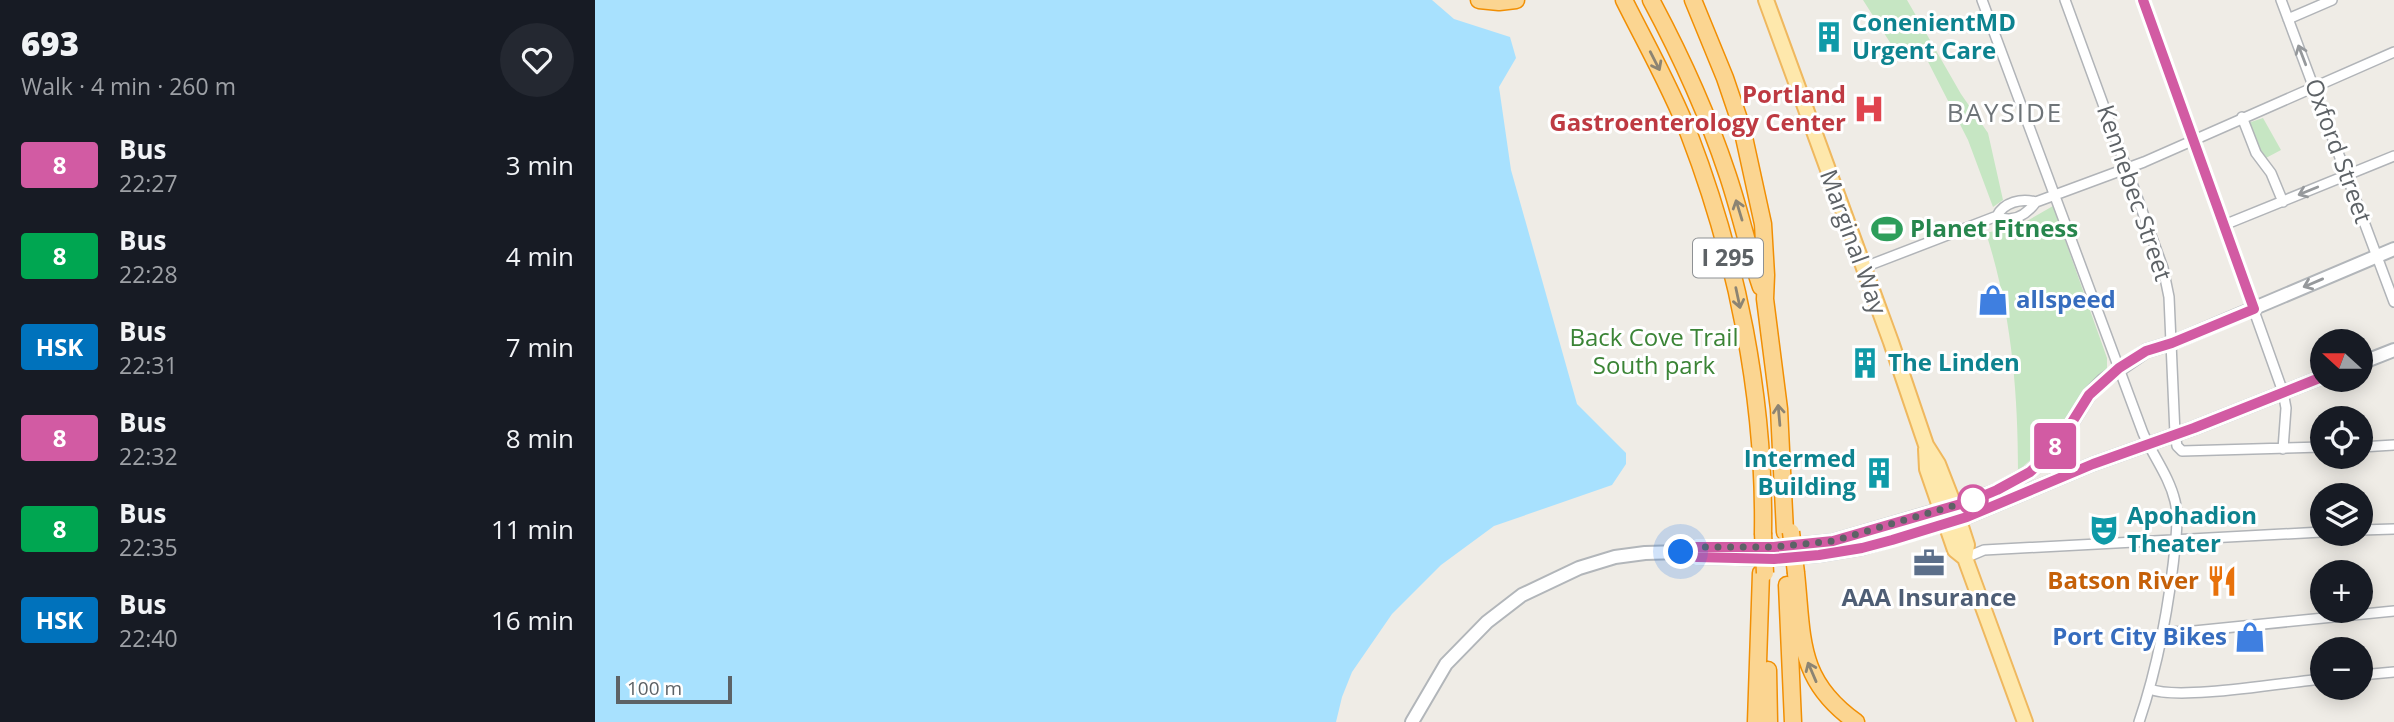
<!DOCTYPE html>
<meta charset="utf-8">
<style>
:root{--surface:#171b24;--page:#242831;--text:#f1f3f6;--muted:#9ea1a6}
body{margin:0;font-family:"Open Sans",sans-serif;background:var(--page);color:var(--text);height:100vh;display:flex;flex-direction:column;font-size:26px;white-space:nowrap}
*{box-sizing:border-box;margin:0}
p{font-size:23px;color:var(--muted)}
.icon{flex:none;width:38px;height:38px;fill:none;stroke:currentColor;stroke-width:2;stroke-linecap:round;stroke-linejoin:round}
.map{position:relative;flex:1;overflow:hidden}
.panel{display:flex;flex-direction:column;background:var(--surface);width:595px}
.panel>*{flex:none}
.badge{padding:0 14px;border-radius:5px;font-size:24px;line-height:46px}
.needle{width:46px;rotate:291deg}
.controls{position:absolute;left:1715px;top:329px;display:grid;gap:14px}
.controls a{display:grid;place-items:center;width:63px;height:63px;border-radius:50%;background:var(--surface);box-shadow:0 4px 18px #0003;font-size:35px}
.scale{position:absolute;left:21px;bottom:18px;width:116px;box-sizing:border-box;padding-left:7px;border:4px solid #5d6266;border-top:0;font-size:19px;line-height:24px;white-space:nowrap;color:#5d6266;-webkit-text-stroke:5px #fff;paint-order:stroke}
.you{position:absolute;width:35px;height:35px;margin:-18px;border:5px solid #fff;border-radius:50%;background:#1a73e8;box-shadow:0 0 0 10px #1a73e833}
.map>.badge{position:absolute;translate:-50% -50%;box-shadow:0 0 0 4px #fff}
.round{display:grid;place-items:center;flex:none;width:74px;height:74px;border-radius:37px;background:var(--page)}
.headline{display:flex;align-items:center;justify-content:space-between;height:119px;padding:0 21px}
h1{font-size:33px;font-weight:800;line-height:52px}
ul{padding:0;list-style:none}
li{display:flex;align-items:center;gap:21px;height:91px;padding:0 21px}
li div{flex:1}
li b{display:block;font-size:26px}
li em{font-style:normal}
li .badge{min-width:77px;font-weight:700;text-align:center}
main{display:flex;flex:1;min-height:0}
.map>svg:first-child{display:block}
.green{fill:#c6e6c3}
.water{fill:#a8e1fe}
.lines{fill:none;stroke-linecap:round;stroke-linejoin:round}
.minor-casing{stroke:#b1b4b8;stroke-width:12}
.secondary-casing{stroke:#b2b6ba;stroke-width:16}
.primary-casing{stroke:#efb85f;stroke-width:18}
.motorway-casing{stroke:#f18f04;stroke-width:19}
.minor{stroke:#fff;stroke-width:9}
.secondary{stroke:#fff;stroke-width:12}
.primary{stroke:#fee8ac;stroke-width:14}
.motorway{stroke:#fbd591;stroke-width:16}
.motorway-bridge-casing{stroke:#f18f04;stroke-width:19;stroke-linecap:butt}
.motorway-bridge{stroke:#fbd591;stroke-width:16}
.oneway{stroke:#96999c}
.oneway2{stroke:#8c8473}
.line-casing{stroke:#fff;stroke-width:16}
.line{stroke:#d25ba3;stroke-width:10}
.walk{stroke:#5d6266;stroke-width:7;stroke-dasharray:0 12.6}
.stop-dot{fill:#fff;stroke:#d25ba3;stroke-width:3.5}
.labels{text-anchor:middle;stroke-width:6;stroke-linejoin:round;paint-order:stroke}
.shield{fill:#fff;stroke:#8e9194;stroke-width:2}
.shield-label{font-size:23px;font-weight:bold;fill:#5d6266}
.culture-label{font-size:24px;font-weight:bold;fill:#0d838f;stroke:#fff;text-anchor:start}
.health-label{font-size:24px;font-weight:bold;fill:#be3a42;stroke:#fff;text-anchor:end}
.street-label{font-size:24px;fill:#5d6266;stroke:#fff}
.leisure-label{font-size:24px;font-weight:bold;fill:#27864d;stroke:#fff;text-anchor:start}
.shop-label{font-size:24px;font-weight:bold;fill:#366cbe;stroke:#fff;text-anchor:start}
.park-label{font-size:24px;fill:#3b8436;stroke:#fff}
.food-label{font-size:24px;font-weight:bold;fill:#c56008;stroke:#fff;text-anchor:end}
.service-label{font-size:24px;font-weight:bold;fill:#4e5e75;stroke:#fff}
.neighbourhood-label{font-size:26px;letter-spacing:2px;fill:#6e7478;stroke:#fff}
</style>
<main>
<section class="panel">
<div class="headline"><div><h1>693</h1><p>Walk · 4 min · 260 m</p></div><a class="round"><svg class="icon" aria-label="heart" viewBox="0 0 24 24"><path d="M12 20l-8-8c-3-5 5-10 8-4 3-6 11-1 8 4z"/></svg></a></div>
<ul>
<li><span class="badge" style="background:#d25ba3;color:#fff">8</span><div><b>Bus</b><p>22:27</p></div><em>3 min</em></li>
<li><span class="badge" style="background:#00a651;color:#fff">8</span><div><b>Bus</b><p>22:28</p></div><em>4 min</em></li>
<li><span class="badge" style="background:#0072bc;color:#fff">HSK</span><div><b>Bus</b><p>22:31</p></div><em>7 min</em></li>
<li><span class="badge" style="background:#d25ba3;color:#fff">8</span><div><b>Bus</b><p>22:32</p></div><em>8 min</em></li>
<li><span class="badge" style="background:#00a651;color:#fff">8</span><div><b>Bus</b><p>22:35</p></div><em>11 min</em></li>
<li><span class="badge" style="background:#0072bc;color:#fff">HSK</span><div><b>Bus</b><p>22:40</p></div><em>16 min</em></li>
</ul>
</section>
<div class="map">
<svg width="1799" height="722" viewBox="0 0 1799 722">
<rect width="100%" height="100%" fill="#efece6"/>
<path class="green" d="M1268,0H1312L1366,94L1393,133L1408,200L1398,207L1373,140L1325,46L1303,55Z
M1668,118L1686,150L1669,159L1653,123Z
M1458,206L1512,358V370L1490,391L1451,446L1423,471C1423,390 1416,311 1391,233L1425,225Z"/>
<path class="water" d="M0,0H837L859,19L915,37L921,58L904,87L916,170L982,404L1031,453V464L1017,485L899,526L846,565L797,614L757,672L747,697L741,722H0Z"/>
<g class="lines">
<defs>
<path id="minor" d="M1387,0L1548,433C1558,456 1574,476 1580,501C1583,513 1582,526 1581,538C1575,600 1564,663 1544,722
M1470,0L1568,268L1574,297L1580,434L1582,446L1587,451L1727,447
M1548,0L1688,392L1691,408L1688,449
M1686,0L1799,302
M1693,19L1737,0
M1647,117L1661,153L1676,173L1688,202
M1402,216C1418,224 1432,214 1441,202
M1629,225L1799,156
M1267,268L1402,216C1409,202 1426,198 1441,202L1549,162L1799,52
M1766,447L1799,445
M1766,530L1799,529
M1370,558L1389,550L1727,532
M1568,631L1589,632L1799,611
M1766,675L1799,672
M1555,689C1583,701 1692,682 1727,679"/>
<path id="secondary" d="M1766,363L1799,350
M1086,552L1101,547H1179L1238,541L1375,501L1403,490L1435,472L1450,458L1469,435L1494,395L1509,380L1551,351L1577,343L1799,249
M817,722L851,664L892,622L927,595L984,568L1020,557L1050,553L1086,552L1102,557L1179,559L1224,555L1267,548L1372,517L1498,464L1599,428L1727,377"/>
<path id="primary" d="M1171,0L1296,342L1331,445L1343,464L1359,505L1372,545L1370,558
M1331,449L1332,469L1360,550L1370,558L1430,722"/>
<path id="motorway" d="M884,0L904,2L921,0
M1029,0C1051,44 1076,88 1094,134C1142,259 1170,398 1168,533
M1056,0C1086,56 1112,113 1132,173C1145,211 1153,250 1166,287
M1098,0L1130,78L1147,128L1168,224L1171,275L1170,299L1184,409L1190,532
M1201,573C1208,639 1202,680 1261,722
M1192,585L1198,722
M1173,670L1174,722
M1161,722L1166,573"/>
</defs>
<use href="#minor" class="minor-casing"/>
<use href="#secondary" class="secondary-casing"/>
<use href="#primary" class="primary-casing"/>
<use href="#motorway" class="motorway-casing"/>
<use href="#minor" class="minor"/>
<use href="#secondary" class="secondary"/>
<use href="#primary" class="primary"/>
<use href="#motorway" class="motorway"/>
<defs>
<path id="motorway-bridge" d="M1196,532L1201,573
M1168,533L1170,573"/>
</defs>
<use href="#motorway-bridge" class="motorway-bridge-casing"/>
<use href="#motorway-bridge" class="motorway-bridge"/>
</g>
<defs><path id="oneway-shaft" d="M-6 0H5M1.5-3L5.5 0L1.5 3" fill="none" stroke-width="1.6" stroke-linecap="round" stroke-linejoin="round" transform="scale(1.75)"/></defs>
<g class="oneway">
<use href="#oneway-shaft" transform="translate(1707 55) rotate(-111)"/>
<use href="#oneway-shaft" transform="translate(1713 191) rotate(158)"/>
<use href="#oneway-shaft" transform="translate(1718 283) rotate(157)"/>
</g>
<g class="oneway2">
<use href="#oneway-shaft" transform="translate(1060 61) rotate(63)"/>
<use href="#oneway-shaft" transform="translate(1144 210) rotate(-107)"/>
<use href="#oneway-shaft" transform="translate(1143 298) rotate(78)"/>
<use href="#oneway-shaft" transform="translate(1184 415) rotate(-95)"/>
<use href="#oneway-shaft" transform="translate(1217 672) rotate(-113)"/>
</g>
<g class="lines">
<defs>
<path id="line" d="M1548,0L1659,309L1577,343L1551,351L1524,368L1494,395L1469,435L1450,458L1435,472L1402,490L1376,501L1238,541L1179,547H1101L1086,552L1102,557L1179,559L1224,555L1267,548L1297,540L1372,517L1498,464L1599,428L1727,377"/>
</defs>
<use href="#line" class="line-casing"/>
<use href="#line" class="line"/>
<path class="walk" d="M1086,552L1101,547H1179L1238,541L1378,500"/>
</g>
<defs>
<symbol id="building-bare" viewBox="-9 -9 18 18"><path d="M-4-6H4V6H1V3H-1V6H-4ZM-2.5-4.3h1.7v1.8h-1.7ZM.8-4.3h1.7v1.8H.8ZM-2.5-1h1.7V.8h-1.7ZM.8-1h1.7V.8H.8Z" fill="#0f9aa8" stroke="#fff" stroke-width="2.5" paint-order="stroke"/></symbol>
<symbol id="hospital-bare" viewBox="-9 -9 18 18"><path d="M-5-5h3v3.5h4V-5h3V5h-3V1.5h-4V5h-3Z" fill="#e0444e" stroke="#fff" stroke-width="2.5" paint-order="stroke"/></symbol>
<symbol id="stadium-bare" viewBox="-9 -9 18 18"><path d="M0-5a6.5 5 0 1 0 0 10a6.5 5 0 1 0 0-10ZM-3.5-1.8h7v3.6h-7Z" fill="#2e9e5b" stroke="#fff" stroke-width="2.5" paint-order="stroke"/></symbol>
<symbol id="shop-bare" viewBox="-9 -9 18 18"><path d="M-5-2.5h2.3a2.7 3.5 0 0 1 5.4 0H5L5.5 6h-11ZM-1.5-2.5h3a1.5 2.3 0 0 0-3 0Z" fill="#3f7fe0" stroke="#fff" stroke-width="2.5" paint-order="stroke"/></symbol>
<symbol id="theatre-bare" viewBox="-9 -9 18 18"><path d="M-5-5.5Q0-4 5-5.5V0Q5 5 0 6Q-5 5-5 0ZM-3.3-2.5H-1v1.5H-3.3ZM1-2.5H3.3v1.5H1ZM-2.8 1Q0 5.5 2.8 1Z" fill="#0f9aa8" stroke="#fff" stroke-width="2.5" paint-order="stroke"/></symbol>
<symbol id="office-bare" viewBox="-9 -9 18 18"><path d="M-6-3h4V-5.5h4V-3h4V5H-6ZM-1-4.5V-3h2v-1.5ZM-6 0V1H6V0Z" fill="#5c6f8a" stroke="#fff" stroke-width="2.5" paint-order="stroke"/></symbol>
<symbol id="restaurant-bare" viewBox="-9 -9 18 18"><path d="M-5-6h1v4h1v-4h1v4h1v-4h1v5L-1.5 .5V6h-2V.5L-5-1ZM5-6V6H3V1.5H1.5Q1.5-4 5-6Z" fill="#e8710a" stroke="#fff" stroke-width="2.5" paint-order="stroke"/></symbol>
</defs>
<g fill-rule="evenodd">
<use href="#building-bare" x="1212" y="15" width="44" height="44"/>
<use href="#hospital-bare" x="1252" y="87" width="44" height="44"/>
<use href="#stadium-bare" x="1270" y="207" width="44" height="44"/>
<use href="#shop-bare" x="1376" y="278" width="44" height="44"/>
<use href="#building-bare" x="1248" y="341" width="44" height="44"/>
<use href="#building-bare" x="1262" y="451" width="44" height="44"/>
<use href="#theatre-bare" x="1487" y="508" width="44" height="44"/>
<use href="#office-bare" x="1312" y="541" width="44" height="44"/>
<use href="#restaurant-bare" x="1605" y="559" width="44" height="44"/>
<use href="#shop-bare" x="1633" y="615" width="44" height="44"/>
</g>
<circle class="stop-dot" cx="1378" cy="500" r="14"/>
<g class="labels">
<rect class="shield" x="1098" y="238.5" width="70" height="39" rx="5"/>
<g class="shield-label">
<text x="1133" y="266">I 295</text>
</g>
<g class="culture-label">
<text x="1257" y="31">ConenientMD<tspan x="1257" dy="28">Urgent Care</tspan></text>
<text x="1293" y="371">The Linden</text>
<text x="1261" y="467" text-anchor="end">Intermed<tspan x="1261" dy="28">Building</tspan></text>
<text x="1532" y="524">Apohadion<tspan x="1532" dy="28">Theater</tspan></text>
</g>
<g class="health-label">
<text x="1251" y="103">Portland<tspan x="1251" dy="28">Gastroenterology Center</tspan></text>
</g>
<g class="street-label">
<text transform="translate(1743 151) rotate(70)" y="8">Oxford Street</text>
<text transform="translate(1539 193) rotate(71)" y="8">Kennebec Street</text>
<text transform="translate(1258 242) rotate(70)" y="8">Marginal Way</text>
</g>
<g class="leisure-label">
<text x="1315" y="237">Planet Fitness</text>
</g>
<g class="shop-label">
<text x="1421" y="308">allspeed</text>
<text x="1632" y="645" text-anchor="end">Port City Bikes</text>
</g>
<g class="park-label">
<text x="1059" y="346">Back Cove Trail<tspan x="1059" dy="28">South park</tspan></text>
</g>
<g class="food-label">
<text x="1604" y="589">Batson River</text>
</g>
<g class="service-label">
<text x="1334" y="606">AAA Insurance</text>
</g>
<g class="neighbourhood-label">
<text x="1410" y="122">BAYSIDE</text>
</g>
</g>
</svg>
<div class="controls">
<a><svg class="needle" viewBox="-14 -14 28 28"><path d="M0-13l5 13h-10z" fill="#e53935"/><path d="M0 13l5-13h-10z" fill="#9ea1a6"/></svg></a>
<a><svg class="icon" aria-label="locate" viewBox="0 0 24 24"><circle cx="12" cy="12" r="6"/><path d="M12 2v4M12 18v4M2 12h4M18 12h4"/></svg></a>
<a><svg class="icon" aria-label="layers" viewBox="0 0 24 24"><path d="M12 4l9 5-9 5-9-5zM3 14l9 5 9-5"/></svg></a>
<a>+</a>
<a>−</a>
</div>
<div class="scale">100 m</div>
<div class="you" style="left:1086px;top:552px"></div>
<b class="badge" style="left:1460px;top:446px;background:#d25ba3;color:#fff">8</b>
</div>
</main>
